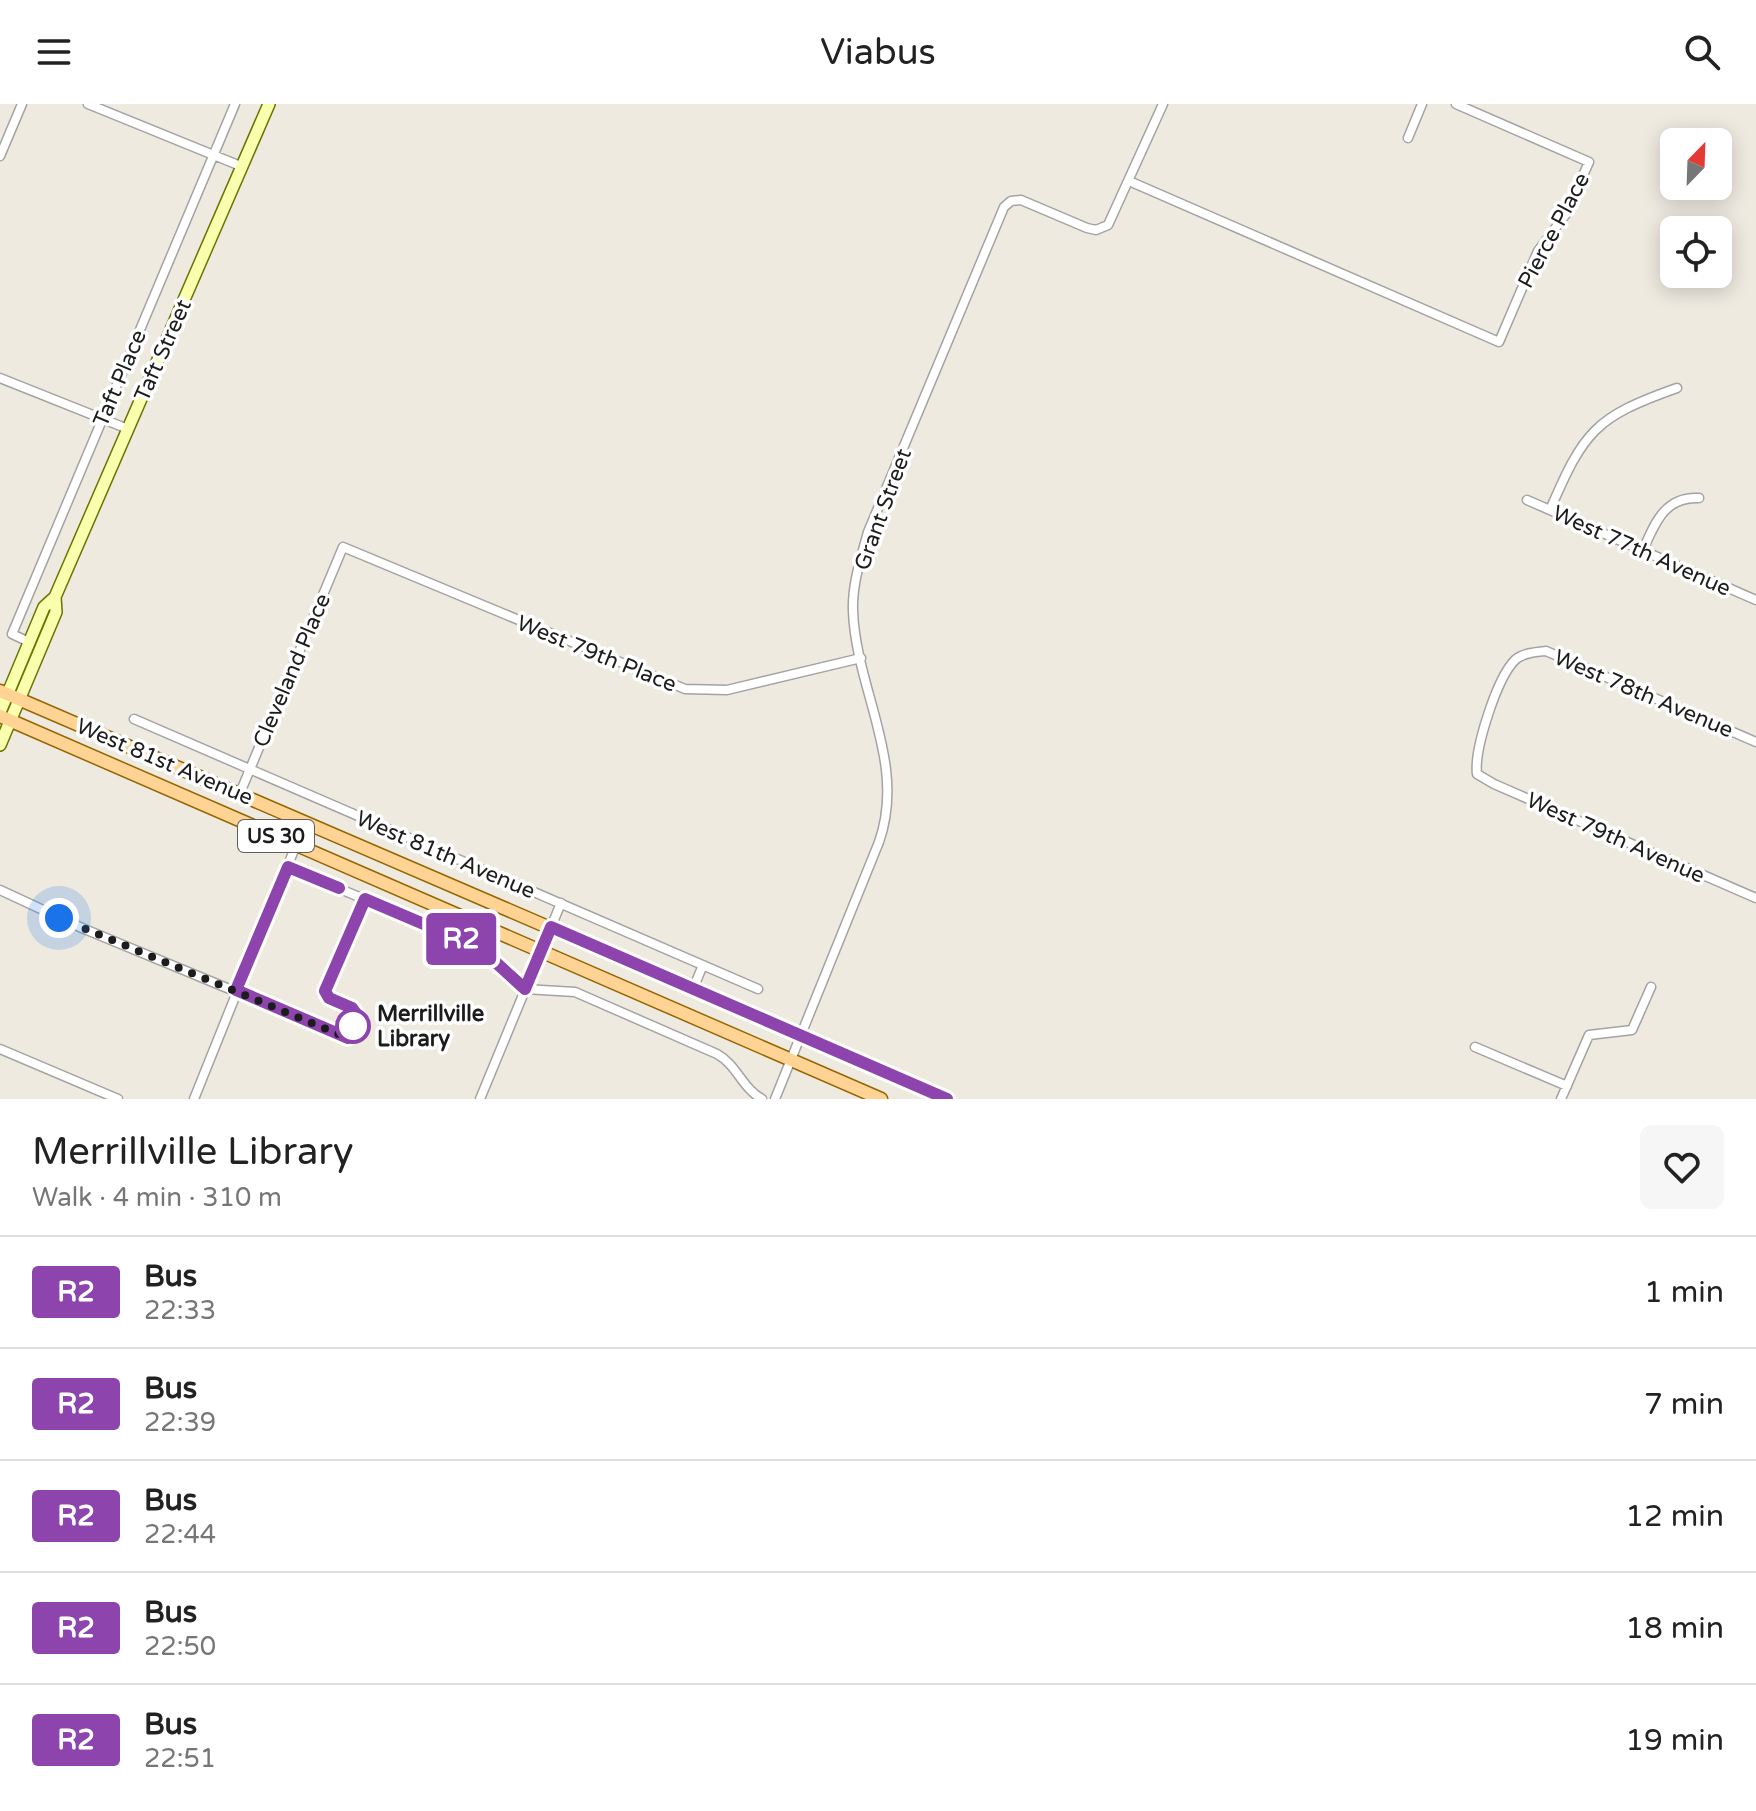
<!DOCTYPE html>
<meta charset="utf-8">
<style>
:root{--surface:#fff;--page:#f6f6f6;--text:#222;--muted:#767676;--line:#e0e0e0}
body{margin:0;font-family:"Varela Round",sans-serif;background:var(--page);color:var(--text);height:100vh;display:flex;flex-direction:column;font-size:30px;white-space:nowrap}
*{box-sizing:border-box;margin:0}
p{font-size:26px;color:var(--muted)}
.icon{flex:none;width:44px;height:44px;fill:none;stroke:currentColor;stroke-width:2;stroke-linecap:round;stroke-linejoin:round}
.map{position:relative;height:995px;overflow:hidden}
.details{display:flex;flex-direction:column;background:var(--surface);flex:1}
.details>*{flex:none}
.badge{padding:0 16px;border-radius:6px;font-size:28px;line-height:52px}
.needle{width:52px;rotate:23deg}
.fabs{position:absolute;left:1660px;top:24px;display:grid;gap:16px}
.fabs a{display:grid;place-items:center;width:72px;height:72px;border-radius:12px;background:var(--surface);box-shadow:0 4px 20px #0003;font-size:40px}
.you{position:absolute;width:40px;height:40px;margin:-20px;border:6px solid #fff;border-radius:50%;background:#1a73e8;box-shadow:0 0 0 12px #1a73e833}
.map>.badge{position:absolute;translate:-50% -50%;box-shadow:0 0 0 4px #fff}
.round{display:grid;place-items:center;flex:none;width:84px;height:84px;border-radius:12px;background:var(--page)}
.overview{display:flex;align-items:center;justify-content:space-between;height:136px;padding:0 32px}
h1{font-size:38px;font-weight:600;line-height:60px}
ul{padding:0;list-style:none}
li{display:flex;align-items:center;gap:24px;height:112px;padding:0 32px;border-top:2px solid var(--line)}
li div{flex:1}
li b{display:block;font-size:30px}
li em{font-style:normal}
li .badge{min-width:88px;font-weight:700;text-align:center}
header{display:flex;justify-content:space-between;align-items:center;height:104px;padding:0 32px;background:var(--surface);font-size:36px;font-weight:600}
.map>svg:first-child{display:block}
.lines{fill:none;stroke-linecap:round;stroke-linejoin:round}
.minor-casing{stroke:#a3a3a3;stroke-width:11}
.secondary-casing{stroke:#667500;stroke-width:14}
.primary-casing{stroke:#936600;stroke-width:15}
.minor{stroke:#fff;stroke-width:8}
.secondary{stroke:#f9ffad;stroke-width:11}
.primary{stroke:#ffd394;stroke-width:12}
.line-casing{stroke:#fff;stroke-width:18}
.line{stroke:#8e44ad;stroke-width:12}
.walk{stroke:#1c1c1c;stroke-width:8;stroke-dasharray:0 14.4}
.stop-dot{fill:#fff;stroke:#8e44ad;stroke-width:4}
.labels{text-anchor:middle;stroke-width:7;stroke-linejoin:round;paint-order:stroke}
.shield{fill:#fff;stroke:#606060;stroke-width:2}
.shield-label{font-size:20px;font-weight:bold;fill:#1c1c1c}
.street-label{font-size:22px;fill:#1c1c1c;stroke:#fff}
.stop-label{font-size:22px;font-weight:bold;fill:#1c1c1c;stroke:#fff;text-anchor:start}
</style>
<header><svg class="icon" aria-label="menu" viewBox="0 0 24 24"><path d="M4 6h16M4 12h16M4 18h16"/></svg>Viabus<svg class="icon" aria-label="search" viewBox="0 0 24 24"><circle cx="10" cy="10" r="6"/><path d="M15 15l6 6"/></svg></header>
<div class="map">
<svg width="1756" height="995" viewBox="0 0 1756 995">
<rect width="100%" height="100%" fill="#efeae0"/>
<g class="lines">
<defs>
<path id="minor" d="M88,0L243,63
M1408,34L1422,0
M0,52L22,0
M1129,77L1499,238L1538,147L1566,110L1589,58L1456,0
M0,274L128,325
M1527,396L1756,496
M1550,406C1584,327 1595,313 1677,284
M1643,446C1655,419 1665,392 1699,394
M29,538L12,530L235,0
M134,615L758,885
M1756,638L1546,547C1536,548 1523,549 1515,556C1497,574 1474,645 1477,670L1494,680L1756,794
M240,689L343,443L685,585L727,586L861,554
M288,763L480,844L525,885L575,888L717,950C737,961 742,984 762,995
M0,786L82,824L348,934
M693,885L703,861
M1475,943L1567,982
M0,945L118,995
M194,995L296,741
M480,995L561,799
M775,995L879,738C907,659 856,586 853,507C852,480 861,454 868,428L1004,103L1011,97L1021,96L1087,124L1096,126L1108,121L1163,0
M1561,995L1589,931L1632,926L1651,883"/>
<path id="secondary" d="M0,608L44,503L55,493L269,0
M0,641L56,508L55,493"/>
<path id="primary" d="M0,587L947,995
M0,612L881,995"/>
</defs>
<use href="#minor" class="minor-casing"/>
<use href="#secondary" class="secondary-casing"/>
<use href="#primary" class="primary-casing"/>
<use href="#minor" class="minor"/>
<use href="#secondary" class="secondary"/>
<use href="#primary" class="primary"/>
</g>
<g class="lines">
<defs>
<path id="line" d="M339,784L288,763L236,886L348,934L357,911L352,904L329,894L325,887L365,795L480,844L525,885L551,823L947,995"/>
</defs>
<use href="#line" class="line-casing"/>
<use href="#line" class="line"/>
<path class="walk" d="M59,814L348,934L353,922"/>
</g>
<circle class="stop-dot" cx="353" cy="922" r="16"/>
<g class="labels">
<rect class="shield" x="238" y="716" width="76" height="32" rx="6"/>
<g class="shield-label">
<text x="276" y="739">US 30</text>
</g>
<g class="street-label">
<text transform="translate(1553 126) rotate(-62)" y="8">Pierce Place</text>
<text transform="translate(162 246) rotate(-66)" y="8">Taft Street</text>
<text transform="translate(119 274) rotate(-67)" y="8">Taft Place</text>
<text transform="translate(882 405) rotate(-70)" y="8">Grant Street</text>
<text transform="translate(1642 446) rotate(24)" y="8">West 77th Avenue</text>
<text transform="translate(597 549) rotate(22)" y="8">West 79th Place</text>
<text transform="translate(291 566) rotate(-67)" y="8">Cleveland Place</text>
<text transform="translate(1644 589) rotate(23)" y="8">West 78th Avenue</text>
<text transform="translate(165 657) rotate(23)" y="8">West 81st Avenue</text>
<text transform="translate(1616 733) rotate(24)" y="8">West 79th Avenue</text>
<text transform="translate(446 750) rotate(23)" y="8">West 81th Avenue</text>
</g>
<g class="stop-label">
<text x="377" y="917">Merrillville<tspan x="377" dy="25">Library</tspan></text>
</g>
</g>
</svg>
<div class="fabs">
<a><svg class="needle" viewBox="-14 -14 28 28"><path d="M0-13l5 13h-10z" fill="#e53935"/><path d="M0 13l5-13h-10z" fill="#767676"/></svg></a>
<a><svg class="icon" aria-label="locate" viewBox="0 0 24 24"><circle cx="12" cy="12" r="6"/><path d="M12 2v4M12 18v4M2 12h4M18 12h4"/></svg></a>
</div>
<div class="you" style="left:59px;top:814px"></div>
<b class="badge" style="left:461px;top:835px;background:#8e44ad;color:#fff">R2</b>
</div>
<section class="details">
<div class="overview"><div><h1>Merrillville Library</h1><p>Walk · 4 min · 310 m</p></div><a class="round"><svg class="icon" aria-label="heart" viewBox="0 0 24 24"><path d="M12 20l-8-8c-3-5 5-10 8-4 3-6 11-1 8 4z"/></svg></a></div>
<ul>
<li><span class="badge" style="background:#8e44ad;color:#fff">R2</span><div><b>Bus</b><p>22:33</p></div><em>1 min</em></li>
<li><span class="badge" style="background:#8e44ad;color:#fff">R2</span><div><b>Bus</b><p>22:39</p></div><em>7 min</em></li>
<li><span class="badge" style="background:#8e44ad;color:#fff">R2</span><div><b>Bus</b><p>22:44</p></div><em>12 min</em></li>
<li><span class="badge" style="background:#8e44ad;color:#fff">R2</span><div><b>Bus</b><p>22:50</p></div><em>18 min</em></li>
<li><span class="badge" style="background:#8e44ad;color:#fff">R2</span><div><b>Bus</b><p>22:51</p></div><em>19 min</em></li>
</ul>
</section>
